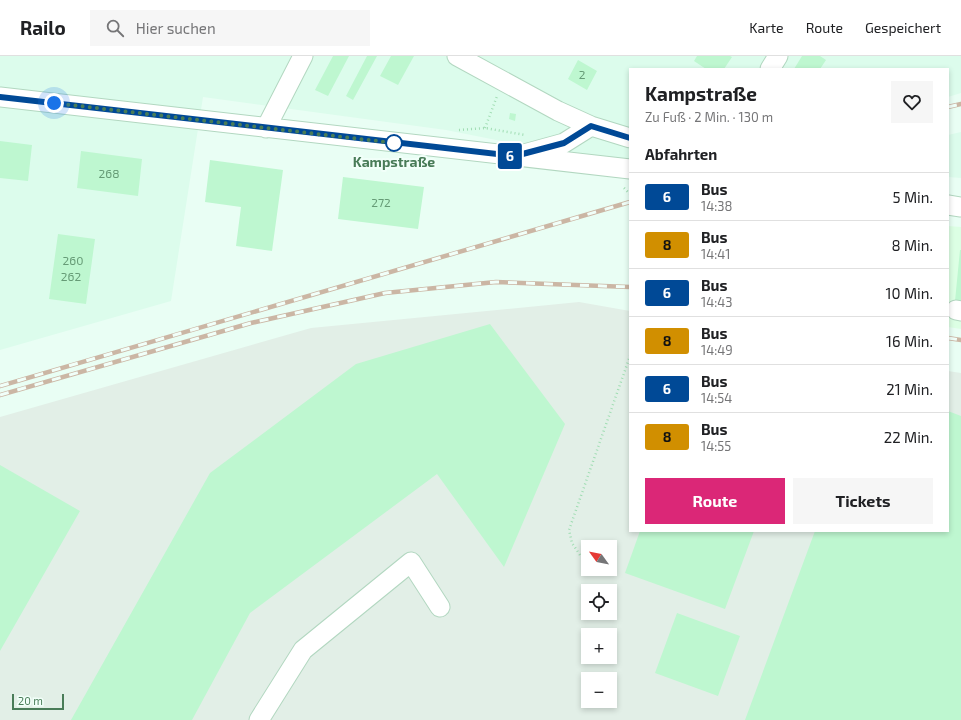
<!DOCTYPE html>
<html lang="de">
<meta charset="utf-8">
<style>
:root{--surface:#fff;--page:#f6f6f6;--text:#202124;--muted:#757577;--line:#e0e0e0;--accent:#db2777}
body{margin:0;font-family:"Exo 2",sans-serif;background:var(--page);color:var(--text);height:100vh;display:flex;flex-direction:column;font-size:15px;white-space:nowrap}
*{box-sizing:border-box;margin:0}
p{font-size:13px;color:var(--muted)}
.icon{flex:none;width:22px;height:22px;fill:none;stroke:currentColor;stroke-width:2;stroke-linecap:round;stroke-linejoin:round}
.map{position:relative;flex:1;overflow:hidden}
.side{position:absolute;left:629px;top:12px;width:320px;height:464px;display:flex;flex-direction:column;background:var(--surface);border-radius:0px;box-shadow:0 2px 6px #0003}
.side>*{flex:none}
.badge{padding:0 8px;border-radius:3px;font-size:14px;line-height:26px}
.needle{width:26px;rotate:303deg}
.tools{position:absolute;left:581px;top:484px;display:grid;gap:8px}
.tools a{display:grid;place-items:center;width:36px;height:36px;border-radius:0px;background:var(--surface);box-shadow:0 2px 6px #0003;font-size:20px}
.scale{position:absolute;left:12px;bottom:10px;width:52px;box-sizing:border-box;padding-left:4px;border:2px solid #497c58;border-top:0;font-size:11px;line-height:14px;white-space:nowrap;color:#497c58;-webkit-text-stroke:3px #f1fff9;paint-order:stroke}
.you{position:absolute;width:20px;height:20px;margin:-10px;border:3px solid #fff;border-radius:50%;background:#1a73e8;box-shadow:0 0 0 6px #1a73e833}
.map>.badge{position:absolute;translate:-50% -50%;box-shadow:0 0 0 2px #fff}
h2{padding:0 16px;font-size:15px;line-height:36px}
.round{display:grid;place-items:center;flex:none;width:42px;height:42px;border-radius:0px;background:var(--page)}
.overview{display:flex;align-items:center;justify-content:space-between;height:68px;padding:0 16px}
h1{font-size:19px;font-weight:700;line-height:30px}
.primary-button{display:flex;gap:8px;margin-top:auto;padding:8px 16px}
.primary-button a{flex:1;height:46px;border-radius:0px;background:var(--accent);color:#fff;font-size:16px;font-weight:700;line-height:46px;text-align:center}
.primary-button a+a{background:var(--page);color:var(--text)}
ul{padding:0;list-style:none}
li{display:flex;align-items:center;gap:12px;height:48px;padding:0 16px;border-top:1px solid var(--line)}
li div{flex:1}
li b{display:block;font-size:15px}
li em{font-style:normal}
li .badge{min-width:44px;font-weight:700;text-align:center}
header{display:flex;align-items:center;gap:24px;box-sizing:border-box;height:56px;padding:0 20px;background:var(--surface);border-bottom:1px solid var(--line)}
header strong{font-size:19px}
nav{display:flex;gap:22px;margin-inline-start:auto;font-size:14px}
.search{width:280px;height:36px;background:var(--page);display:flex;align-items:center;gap:10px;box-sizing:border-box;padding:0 14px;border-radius:0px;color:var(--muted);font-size:15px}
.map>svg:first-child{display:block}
.residential{fill:#dcfcec}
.commercial{fill:#dcffe4}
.industrial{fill:#e2efe7;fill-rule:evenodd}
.building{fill:#bef7d0}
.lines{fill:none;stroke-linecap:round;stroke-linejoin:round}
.minor-casing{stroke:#b2d7c0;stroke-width:21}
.path{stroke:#a0ddb3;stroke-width:2.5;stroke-dasharray:1 3;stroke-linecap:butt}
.minor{stroke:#fff;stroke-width:19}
.rail-casing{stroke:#cbb6a4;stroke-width:4.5}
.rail{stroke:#f1fff9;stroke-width:3;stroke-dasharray:9;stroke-linecap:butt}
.line-casing{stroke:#fff;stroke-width:9}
.line{stroke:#004996;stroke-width:6}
.walk{stroke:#497c58;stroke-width:4;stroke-dasharray:0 7.2}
.stop-dot{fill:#fff;stroke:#004996;stroke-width:2}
.labels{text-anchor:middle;stroke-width:4;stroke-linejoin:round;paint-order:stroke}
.number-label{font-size:12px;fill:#669b76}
.stop-label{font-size:14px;font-weight:bold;fill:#497c58;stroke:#f1fff9}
</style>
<header>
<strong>Railo</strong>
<div class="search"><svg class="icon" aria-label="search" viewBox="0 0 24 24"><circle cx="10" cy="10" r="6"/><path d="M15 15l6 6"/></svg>Hier suchen</div>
<nav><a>Karte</a><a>Route</a><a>Gespeichert</a></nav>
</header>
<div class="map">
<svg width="961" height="664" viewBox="0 0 961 664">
<rect width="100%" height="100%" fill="#e9fef4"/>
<path class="residential" d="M0,0H961V37L948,41V13H630V105L556,96L446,74L203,41L171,245L0,294Z
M961,76V122L948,121V79Z"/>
<path class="commercial" d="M948,170L961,171V273L948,271Z"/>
<path class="industrial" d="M579,246L630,255V475H948V315L961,317V664H0V361L311,272ZM588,491H610V513H588ZM588,535H610V557H588ZM588,579H610V601H588ZM588,623H610V645H588Z"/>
<path class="building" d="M333,0H349L328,40L315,34Z
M367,0H377L353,44L346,40Z
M391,0H414L398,29L380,20Z
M697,0H730L732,1L724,13H706L694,5Z
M802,0H820L826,4L820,13H794Z
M578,4L597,15L587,34L568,23Z
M510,57L516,58L515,65L509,63Z
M0,85L32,89L28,125L0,122Z
M81,95L142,103L138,140L77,132Z
M210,104L283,114L272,195L236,190L241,151L205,146Z
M343,121L424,131L418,173L338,163Z
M58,178L95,183L86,248L49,243Z
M960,194H961V246L955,245Z
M490,268L565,368L504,511L437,418L250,557L192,664H71L210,417L356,308Z
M948,355L961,360V664H745L815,475H948Z
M0,409L80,455L0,595Z
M640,475H754L725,553L625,517Z
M677,557L740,580L718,640L655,617Z"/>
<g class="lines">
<defs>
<path id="minor" d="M457,0L558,55L591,70L630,82
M770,13L778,0
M0,41L630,113
M266,72L303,0
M524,98L564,87L591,70
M948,149L961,151
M956,254L961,255
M259,664L303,594L411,506L440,551"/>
</defs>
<use href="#minor" class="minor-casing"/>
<path class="path" d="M485,72L497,40
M459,74L485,72L525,79
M624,132L630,138
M580,499L572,487L569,474L630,300"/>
<use href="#minor" class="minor"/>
<defs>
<path id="rail" d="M948,51L961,48
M948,282L961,284
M0,330L630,146
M0,339L251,267L385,237L496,226L630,231"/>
</defs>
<use href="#rail" class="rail-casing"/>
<use href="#rail" class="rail"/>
</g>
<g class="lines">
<defs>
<path id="line" d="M0,41L515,100L564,87L591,70L630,82"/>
</defs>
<use href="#line" class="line-casing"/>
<use href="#line" class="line"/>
<path class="walk" d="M54,47L394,87"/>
</g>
<circle class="stop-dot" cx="394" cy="87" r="8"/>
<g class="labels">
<g class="number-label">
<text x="582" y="23">2</text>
<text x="109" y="122">268</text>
<text x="381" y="151">272</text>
<text x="73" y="209">260</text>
<text x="71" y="225">262</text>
</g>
<g class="stop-label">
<text x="394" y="111">Kampstraße</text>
</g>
</g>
</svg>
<div class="tools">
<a><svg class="needle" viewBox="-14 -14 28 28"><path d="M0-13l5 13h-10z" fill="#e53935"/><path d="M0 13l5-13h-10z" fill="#757577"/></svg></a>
<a><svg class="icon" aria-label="locate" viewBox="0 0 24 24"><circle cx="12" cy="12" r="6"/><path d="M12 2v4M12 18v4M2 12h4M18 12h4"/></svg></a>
<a>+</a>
<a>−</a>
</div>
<div class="scale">20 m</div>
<div class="you" style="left:54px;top:47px"></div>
<b class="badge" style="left:510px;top:100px;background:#004996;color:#fff">6</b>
<section class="side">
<div class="overview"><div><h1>Kampstraße</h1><p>Zu Fuß · 2 Min. · 130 m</p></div><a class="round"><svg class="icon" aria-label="heart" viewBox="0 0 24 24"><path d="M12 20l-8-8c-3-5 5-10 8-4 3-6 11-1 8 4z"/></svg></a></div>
<h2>Abfahrten</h2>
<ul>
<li><span class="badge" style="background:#004996;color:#fff">6</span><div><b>Bus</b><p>14:38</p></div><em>5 Min.</em></li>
<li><span class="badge" style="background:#d18f00;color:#111">8</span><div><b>Bus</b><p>14:41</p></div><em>8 Min.</em></li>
<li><span class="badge" style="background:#004996;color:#fff">6</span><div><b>Bus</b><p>14:43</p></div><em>10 Min.</em></li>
<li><span class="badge" style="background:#d18f00;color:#111">8</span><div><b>Bus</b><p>14:49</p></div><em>16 Min.</em></li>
<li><span class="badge" style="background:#004996;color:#fff">6</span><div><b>Bus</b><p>14:54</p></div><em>21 Min.</em></li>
<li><span class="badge" style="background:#d18f00;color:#111">8</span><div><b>Bus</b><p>14:55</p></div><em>22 Min.</em></li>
</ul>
<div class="primary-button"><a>Route</a><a>Tickets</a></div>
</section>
</div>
